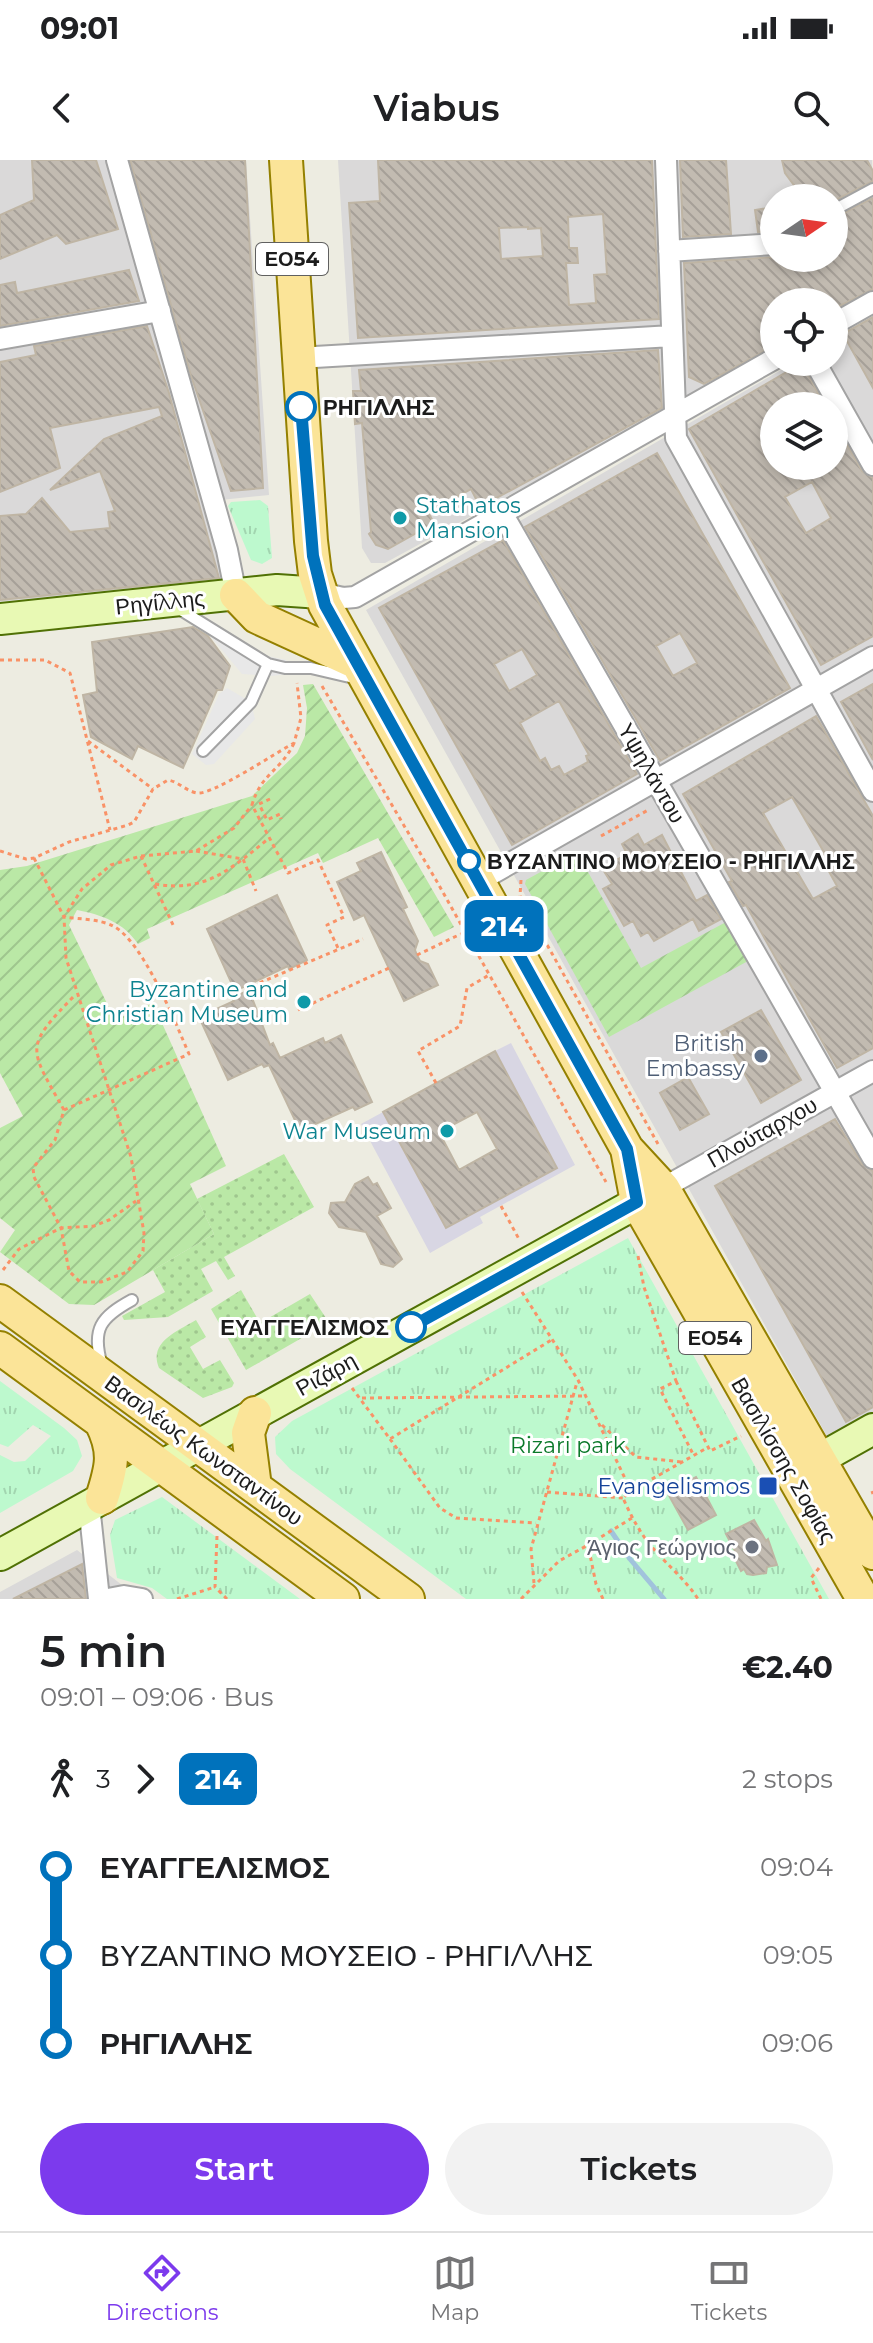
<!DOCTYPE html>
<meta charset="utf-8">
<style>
:root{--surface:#fff;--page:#f2f2f2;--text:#202124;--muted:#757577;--line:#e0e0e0;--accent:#7c3aed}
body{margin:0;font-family:Montserrat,sans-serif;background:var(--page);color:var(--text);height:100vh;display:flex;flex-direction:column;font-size:30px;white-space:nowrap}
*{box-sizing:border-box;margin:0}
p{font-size:26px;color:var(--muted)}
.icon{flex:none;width:44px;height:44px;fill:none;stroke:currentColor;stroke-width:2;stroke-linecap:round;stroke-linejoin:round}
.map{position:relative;height:1439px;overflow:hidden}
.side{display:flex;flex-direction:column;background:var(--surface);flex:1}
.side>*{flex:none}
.badge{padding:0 16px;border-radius:12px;font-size:28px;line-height:52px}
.needle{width:52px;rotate:77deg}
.buttons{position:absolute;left:760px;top:24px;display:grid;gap:16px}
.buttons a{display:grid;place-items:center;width:88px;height:88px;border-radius:50%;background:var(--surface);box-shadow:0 4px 12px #0003;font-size:40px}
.map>.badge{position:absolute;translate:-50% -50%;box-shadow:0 0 0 4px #fff}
.legs{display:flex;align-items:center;gap:12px;height:88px;padding:0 40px;font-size:26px}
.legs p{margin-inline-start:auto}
.summary{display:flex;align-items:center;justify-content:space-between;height:136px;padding:0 40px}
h1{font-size:44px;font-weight:600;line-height:60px}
.button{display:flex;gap:16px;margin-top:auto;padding:16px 40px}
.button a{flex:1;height:92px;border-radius:48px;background:var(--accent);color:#fff;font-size:32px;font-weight:600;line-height:92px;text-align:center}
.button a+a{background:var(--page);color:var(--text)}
ul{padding:0 40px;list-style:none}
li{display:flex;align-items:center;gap:28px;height:88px;font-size:30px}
li i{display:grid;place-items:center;width:12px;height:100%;margin:0 10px;background:currentColor}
li i::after{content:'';width:20px;height:20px;margin:-10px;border:6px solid;border-radius:50%;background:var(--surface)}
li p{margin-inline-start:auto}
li:first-child i{background:linear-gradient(#0000 50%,currentColor 0)}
li:last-child i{background:linear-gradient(currentColor 50%,#0000 0)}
.status{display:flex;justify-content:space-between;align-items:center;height:56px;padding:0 40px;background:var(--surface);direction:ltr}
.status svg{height:22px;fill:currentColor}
header{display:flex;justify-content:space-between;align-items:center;height:104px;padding:0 40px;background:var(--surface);font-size:36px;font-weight:600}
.dock{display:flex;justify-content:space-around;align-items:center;height:112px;border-top:2px solid var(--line);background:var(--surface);font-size:22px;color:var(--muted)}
.dock a{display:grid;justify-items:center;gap:4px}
.dock .selected{color:var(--accent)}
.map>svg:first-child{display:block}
.residential{fill:#dad9d9;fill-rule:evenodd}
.grass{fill:url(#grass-dots)}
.park{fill:url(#park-tufts)}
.garden{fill:url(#garden-furrows)}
.parking{fill:#e8e8e8}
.plaza{fill:#d8d6e3}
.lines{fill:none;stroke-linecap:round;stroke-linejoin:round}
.stream{stroke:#a1c3dc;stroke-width:5}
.building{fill:url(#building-back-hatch);stroke:#bfb5a4;stroke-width:2;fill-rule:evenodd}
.lane-casing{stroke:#a3a3a3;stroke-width:14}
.street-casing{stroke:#a3a3a3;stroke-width:24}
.secondary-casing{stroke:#507105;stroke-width:34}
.primary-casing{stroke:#948000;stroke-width:36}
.path{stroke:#f99267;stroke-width:3;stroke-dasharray:4 4;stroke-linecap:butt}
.lane{stroke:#fff;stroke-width:10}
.street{stroke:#fff;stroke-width:20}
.secondary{stroke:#e8f9b4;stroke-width:30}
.primary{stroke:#fbe498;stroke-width:32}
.line-1-casing{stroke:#fff;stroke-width:18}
.line-1{stroke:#0072bc;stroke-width:12}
.stop-1-dot{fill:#fff;stroke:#0072bc;stroke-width:4}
.culture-dot{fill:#0f9aa8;stroke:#fff;stroke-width:3}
.service-dot{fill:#5c6f8a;stroke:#fff;stroke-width:3}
.transit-dot{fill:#1a4fb4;stroke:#fff;stroke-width:3}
.worship-dot{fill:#6b7280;stroke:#fff;stroke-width:3}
.labels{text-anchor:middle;stroke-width:6;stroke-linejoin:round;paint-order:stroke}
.shield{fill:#fff;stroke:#606060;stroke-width:2}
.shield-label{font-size:20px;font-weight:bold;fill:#1c1c1c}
.stop-label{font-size:22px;font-weight:bold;fill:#1c1c1c;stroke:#fff;text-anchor:start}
.culture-label{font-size:22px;fill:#0d838f;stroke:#fff;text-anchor:end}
.street-label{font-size:22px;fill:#1c1c1c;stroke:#fff}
.service-label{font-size:22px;fill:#4e5e75;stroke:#fff;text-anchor:end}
.park-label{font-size:22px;fill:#0b792a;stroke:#fff}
.transit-label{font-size:22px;fill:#164399;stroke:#fff;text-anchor:end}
.worship-label{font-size:22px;fill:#5b616d;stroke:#fff;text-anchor:end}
</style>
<div class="status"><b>09:01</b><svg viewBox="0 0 49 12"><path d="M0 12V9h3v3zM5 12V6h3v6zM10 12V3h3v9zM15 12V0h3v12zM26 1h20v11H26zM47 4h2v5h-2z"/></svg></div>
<header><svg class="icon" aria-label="back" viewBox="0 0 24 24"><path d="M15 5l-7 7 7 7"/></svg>Viabus<svg class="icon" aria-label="search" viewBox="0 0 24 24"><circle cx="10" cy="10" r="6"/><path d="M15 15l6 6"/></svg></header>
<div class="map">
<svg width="873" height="1439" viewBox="0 0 873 1439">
<defs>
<pattern id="grass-dots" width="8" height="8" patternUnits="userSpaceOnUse" patternTransform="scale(2)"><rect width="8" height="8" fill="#bae8a6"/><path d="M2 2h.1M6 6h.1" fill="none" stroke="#9fc68e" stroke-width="1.8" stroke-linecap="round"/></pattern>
<pattern id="park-tufts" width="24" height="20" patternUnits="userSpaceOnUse" patternTransform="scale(2)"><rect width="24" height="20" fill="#bdf9ce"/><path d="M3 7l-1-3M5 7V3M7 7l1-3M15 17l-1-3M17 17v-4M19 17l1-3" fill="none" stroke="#a2d5b0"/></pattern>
<pattern id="garden-furrows" width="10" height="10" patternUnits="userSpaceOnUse" patternTransform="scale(2)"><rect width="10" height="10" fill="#bae8a6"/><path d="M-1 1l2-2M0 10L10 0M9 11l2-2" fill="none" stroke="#9fc68e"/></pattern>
<pattern id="building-back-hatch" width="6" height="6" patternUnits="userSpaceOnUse" patternTransform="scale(2)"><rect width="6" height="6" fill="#c2bbb1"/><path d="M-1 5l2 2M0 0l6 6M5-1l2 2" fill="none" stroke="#a6a098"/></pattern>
</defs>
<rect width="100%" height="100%" fill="#edece1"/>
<path class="residential" d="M0,0H246L269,335L211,341L232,419L0,442Z
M338,0H872L873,137L834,158V142H774V191L385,403H371L362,388ZM774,38H834V98H774Z
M873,157V1255L829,1280L366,450L795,202H834V180ZM774,246H834V306H774Z
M77,1390L140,1439H0V1432Z"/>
<path class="grass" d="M284,994L314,1047L224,1097L235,1116L228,1120L216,1101L201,1109L213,1131L168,1157L124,1160L122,1156L165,1132L153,1110L214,1074L197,1039Z
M241,1130L260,1163L310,1134L326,1158V1164L246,1210L211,1149Z
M196,1160L206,1177L190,1187L203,1209L220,1200L234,1223L232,1227L203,1238L159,1208C148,1182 178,1171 196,1160Z"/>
<path class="park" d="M260,340L268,346L272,398L262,404L251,400L228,346L231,342Z
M628,1078L829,1439H466L290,1309L276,1294L275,1277L292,1261Z
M0,1221L64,1268L77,1280L82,1296L73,1311L0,1353V1295L14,1302L25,1301L51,1276L33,1265L8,1287L0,1284Z
M162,1337L300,1439H167L152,1428L117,1418L110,1375L115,1360Z"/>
<path class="garden" d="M313,524L454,767L434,777L378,678L323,703L318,693L147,769L150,778L138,784C123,762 102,755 77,750L69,765L115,860L153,843L226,1006L190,1024L214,1074L94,1145L69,1144L0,1092L15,1070L0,1058V968L23,956L0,913V710L27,706L252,636L297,593L305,576L307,548L303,525Z
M577,692L641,808L726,762L748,801L609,877L525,724L526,720Z"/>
<path class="parking" d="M206,471L267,496L286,500L287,514L272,516L242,514Z
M227,528L251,542L255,559L214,604L206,605L192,594L219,534Z"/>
<path class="plaza" d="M511,883L575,1005L480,1057L483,1063L430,1093L361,964L383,952L446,1068L557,1008L495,891Z"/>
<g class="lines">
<path class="stream" d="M611,1371L630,1399L664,1439"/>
</g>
<path class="building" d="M32,0H96L118,69L66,84L57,75L0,99V55L34,40Z
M130,0H245L263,328L231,331L191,216Z
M378,0H652L659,159L358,178L349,43L380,41ZM603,54L607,114L594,115L596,143L569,145L566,103H578L577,88H569L568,57ZM528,67V69L541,68L543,96L501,99L499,68Z
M680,0H726L731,74L683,77Z
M782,0H867L873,11V21L834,41V38H777L796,28L785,13Z
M873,38V129L834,149V142H774V186L704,224L689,217L684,103L774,97L834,98V58Z
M774,47V71L758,72L755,50Z
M129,110L139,141L0,166V125L15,122L17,133Z
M873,157V228L843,174Z
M147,166L169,233L219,418L0,440V356L26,354L42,338L70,372L110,368L108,352L115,351L100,311L50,330L104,279L162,256L159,247L50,268L60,308L0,332V202L36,195L34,186Z
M658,190L662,248L480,347L471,329L428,352L434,363L388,389L376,385L369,374L371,372L362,263L355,264L353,231H361L359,210Z
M802,203L825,246H774V264L762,271L770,285L766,287L774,301V306H834L836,265L862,311L873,318V476L821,505L689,269ZM812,322L831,358L806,373L785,337Z
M657,293L790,528L660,601L525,367ZM680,473L697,503L673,516L656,486Z
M503,380L637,614L512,685L379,448ZM522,489L537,515L509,531L494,504ZM559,541L589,595L586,596L588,602L564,615L559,606L551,610L545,598L540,601L520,563Z
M193,467L208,476L230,506L222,530H217L183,608L138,586L132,599L91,577L83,535L97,532L92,482Z
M873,524V600L841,542Z
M816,556L873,656V888L837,908L746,745L743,746L729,722L732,721L683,634ZM792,637L825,694L821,697L837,726L813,739L763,653Z
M638,674L644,685L662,675L696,741L707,735L721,759L699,771L693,759L654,781L648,772L641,776L633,761L624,766L603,729L612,724L602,708L627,694L622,684Z
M381,692L407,747L403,749L418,781L415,790L417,795L420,801L428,804L438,825L404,841L364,755L354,760L337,722L361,711L357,703Z
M277,735L307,800L289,809L288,806L235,831L207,769Z
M249,830L270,885L273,883L280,898L323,878L325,883L341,875L372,942L355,950L353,947L300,971L269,905L264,907L262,904L228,920L199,857L234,841L232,838Z
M761,850L801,920L761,943L721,872Z
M495,891L557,1008L446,1068L383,952ZM477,952L497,989L459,1010L439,972Z
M688,917L709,954L680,970L660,933Z
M835,959L862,1004L873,1011V1247L846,1262L715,1026Z
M368,1017L373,1025L377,1023L391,1048L377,1056L402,1099L393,1107L381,1104L366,1072L339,1067L329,1053L331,1043L345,1042L355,1024Z
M696,1317L716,1355L688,1370L667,1332Z
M754,1360L766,1381L768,1379L777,1405L767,1407L766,1413L753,1415L747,1414L744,1409L741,1411L734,1397L737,1395L726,1374Z
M82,1404L86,1439H13Z"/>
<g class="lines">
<defs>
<path id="lane" d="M834,50L873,29
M176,447L268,504L285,508H311L358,519
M203,591L251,542L268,504
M102,1205C91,1169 101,1157 132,1140"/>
<path id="street" d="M117,0L227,390L236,435
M666,0L676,278L873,631
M669,91L774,84
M834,164L873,142
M0,179L160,151
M298,198L672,176
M815,202L873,305
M502,353L873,998
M321,433L343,438L355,437L774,199
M479,721L873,497
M663,1028L873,911
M89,1345L99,1439
M108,1439L124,1436L142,1439"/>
<path id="secondary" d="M0,459L277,430L321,433
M798,1311L873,1269
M0,1395L660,1030"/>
<path id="primary" d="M286,0L311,381L315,414L325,445L627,989L663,1028L873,1393
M236,435L257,457L355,502
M627,989L637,1042L863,1439
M0,1141L408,1439
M0,1188L343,1439
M101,1262C116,1292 112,1307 102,1338
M255,1327L248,1273L255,1253"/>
</defs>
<use href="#lane" class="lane-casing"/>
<use href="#street" class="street-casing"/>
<use href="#secondary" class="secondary-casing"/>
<use href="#primary" class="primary-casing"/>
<path class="path" d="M0,500H45L70,513L110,670
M322,526L436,720L606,1022
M88,581L153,629
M294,583C281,611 261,613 252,645L288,713L318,700L344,757L327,765L339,790
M270,639L259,644L267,660L280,654L281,659
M601,676L650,649
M0,691L26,699L34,698L69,682L128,665L134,662L153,629L168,620C179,622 186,631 197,633C211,636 277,592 294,583L301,558L297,523
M196,691L243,699L256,731
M141,696L174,767
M34,698L64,757C78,759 100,759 113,766C143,781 175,862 189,894L64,950L55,980L33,1008L34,1017L61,1068L69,1111L80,1122H101L127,1112L143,1091L144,1073L131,997L66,798L64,757L82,729L111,705L141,696L196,691L234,668L252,645
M521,720L520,736L658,984
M155,724C205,733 231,709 268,679
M417,795L465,772
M245,829L363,779
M298,850L389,808
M436,923L418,891L460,866L467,828L489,815
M64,950C28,886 24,888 75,835
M501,1046L520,1081
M638,1096L644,1127L676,1221L660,1229L694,1296
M3,1110L19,1089L61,1068L94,1066L109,1060L136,1041
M522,1132L578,1220L631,1331L623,1338C631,1356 640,1373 652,1387C667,1405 685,1419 698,1439
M676,1221L710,1291L741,1276
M352,1228L390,1279L553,1179
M362,1238L586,1236
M602,1265L636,1297L682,1302
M390,1279L440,1348L456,1358L536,1363
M631,1331L705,1289
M872,1331L873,1334
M547,1332L623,1338
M217,1376L215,1427L227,1439
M819,1408L811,1418L821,1439
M534,1423L531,1389L577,1222
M177,1439L215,1427
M521,1439L559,1401L588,1385
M603,1439L596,1424L588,1385L632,1358"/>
<use href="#lane" class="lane"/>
<use href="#street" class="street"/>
<use href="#secondary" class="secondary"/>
<use href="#primary" class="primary"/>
</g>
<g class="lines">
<defs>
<path id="line-1" d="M301,247L313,396L325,445L627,989L637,1042L411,1167"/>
</defs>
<use href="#line-1" class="line-1-casing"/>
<use href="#line-1" class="line-1"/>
</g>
<g class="stop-1-dot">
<circle cx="301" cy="247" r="14"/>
<circle cx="469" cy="701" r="10"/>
<circle cx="411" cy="1167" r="14"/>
</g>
<g class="culture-dot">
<circle cx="400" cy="358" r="8"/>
<circle cx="304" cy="842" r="8"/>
<circle cx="447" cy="971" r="8"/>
</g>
<circle class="service-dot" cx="761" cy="896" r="8"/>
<rect class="transit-dot" x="758" y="1316" width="20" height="20" rx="4"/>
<circle class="worship-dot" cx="752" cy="1387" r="8"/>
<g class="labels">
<g class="shield">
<rect x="256" y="83" width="72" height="32" rx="6"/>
<rect x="679" y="1162" width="72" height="32" rx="6"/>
</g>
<g class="shield-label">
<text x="292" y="106">ΕΟ54</text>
<text x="715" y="1185">ΕΟ54</text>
</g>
<g class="stop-label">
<text x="323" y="255">ΡΗΓΙΛΛΗΣ</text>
<text x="487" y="709">ΒΥΖΑΝΤΙΝΟ ΜΟΥΣΕΙΟ - ΡΗΓΙΛΛΗΣ</text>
<text x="389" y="1175" text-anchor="end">ΕΥΑΓΓΕΛΙΣΜΟΣ</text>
</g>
<g class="culture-label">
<text x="416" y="353" text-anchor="start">Stathatos<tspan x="416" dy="25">Mansion</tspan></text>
<text x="288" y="837">Byzantine and<tspan x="288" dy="25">Christian Museum</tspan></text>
<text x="431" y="979">War Museum</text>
</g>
<g class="street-label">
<text transform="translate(160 442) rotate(-6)" y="8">Ρηγίλλης</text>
<text transform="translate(652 613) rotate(60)" y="8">Υψηλάντου</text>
<text transform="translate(762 972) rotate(-29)" y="8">Πλούταρχου</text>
<text transform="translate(326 1214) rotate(-29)" y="8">Ριζάρη</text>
<text transform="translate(204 1290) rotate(36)" y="8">Βασιλέως Κωνσταντίνου</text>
<text transform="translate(784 1300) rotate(60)" y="8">Βασιλίσσης Σοφίας</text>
</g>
<g class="service-label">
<text x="745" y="891">British<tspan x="745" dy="25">Embassy</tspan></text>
</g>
<g class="park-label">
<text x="568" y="1293">Rizari park</text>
</g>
<g class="transit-label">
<text x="750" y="1334">Evangelismos</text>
</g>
<g class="worship-label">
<text x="736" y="1395">Άγιος Γεώργιος</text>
</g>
</g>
</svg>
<div class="buttons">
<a><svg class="needle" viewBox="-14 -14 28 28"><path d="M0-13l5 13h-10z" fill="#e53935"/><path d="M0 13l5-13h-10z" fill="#757577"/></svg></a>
<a><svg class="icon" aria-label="locate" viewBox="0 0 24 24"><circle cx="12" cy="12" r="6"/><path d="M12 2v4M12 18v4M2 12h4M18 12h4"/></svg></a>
<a><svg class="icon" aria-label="layers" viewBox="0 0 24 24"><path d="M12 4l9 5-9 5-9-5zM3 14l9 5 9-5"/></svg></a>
</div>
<b class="badge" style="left:504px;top:766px;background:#0072bc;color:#fff">214</b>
</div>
<section class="side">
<div class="summary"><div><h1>5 min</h1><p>09:01 – 09:06 · Bus</p></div><b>€2.40</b></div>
<div class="legs"><svg class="icon" aria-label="walk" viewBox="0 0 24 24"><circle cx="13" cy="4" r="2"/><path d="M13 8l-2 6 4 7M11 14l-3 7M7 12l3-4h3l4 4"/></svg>3<svg class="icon" aria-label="forward" viewBox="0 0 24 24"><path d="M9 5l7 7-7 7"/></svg><b class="badge" style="background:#0072bc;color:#fff">214</b><p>2 stops</p></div>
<ul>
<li><i style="color:#0072bc"></i><b>ΕΥΑΓΓΕΛΙΣΜΟΣ</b><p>09:04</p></li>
<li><i style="color:#0072bc"></i><span>ΒΥΖΑΝΤΙΝΟ ΜΟΥΣΕΙΟ - ΡΗΓΙΛΛΗΣ</span><p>09:05</p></li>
<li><i style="color:#0072bc"></i><b>ΡΗΓΙΛΛΗΣ</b><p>09:06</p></li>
</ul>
<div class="button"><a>Start</a><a>Tickets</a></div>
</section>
<nav class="dock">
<a class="selected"><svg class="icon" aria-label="directions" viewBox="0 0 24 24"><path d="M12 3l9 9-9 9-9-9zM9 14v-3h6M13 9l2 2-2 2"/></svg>Directions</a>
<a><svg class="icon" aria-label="map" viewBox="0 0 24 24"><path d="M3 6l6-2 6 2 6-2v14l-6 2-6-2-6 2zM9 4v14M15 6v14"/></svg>Map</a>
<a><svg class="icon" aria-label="tickets" viewBox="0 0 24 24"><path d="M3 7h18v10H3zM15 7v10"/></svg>Tickets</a>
</nav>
